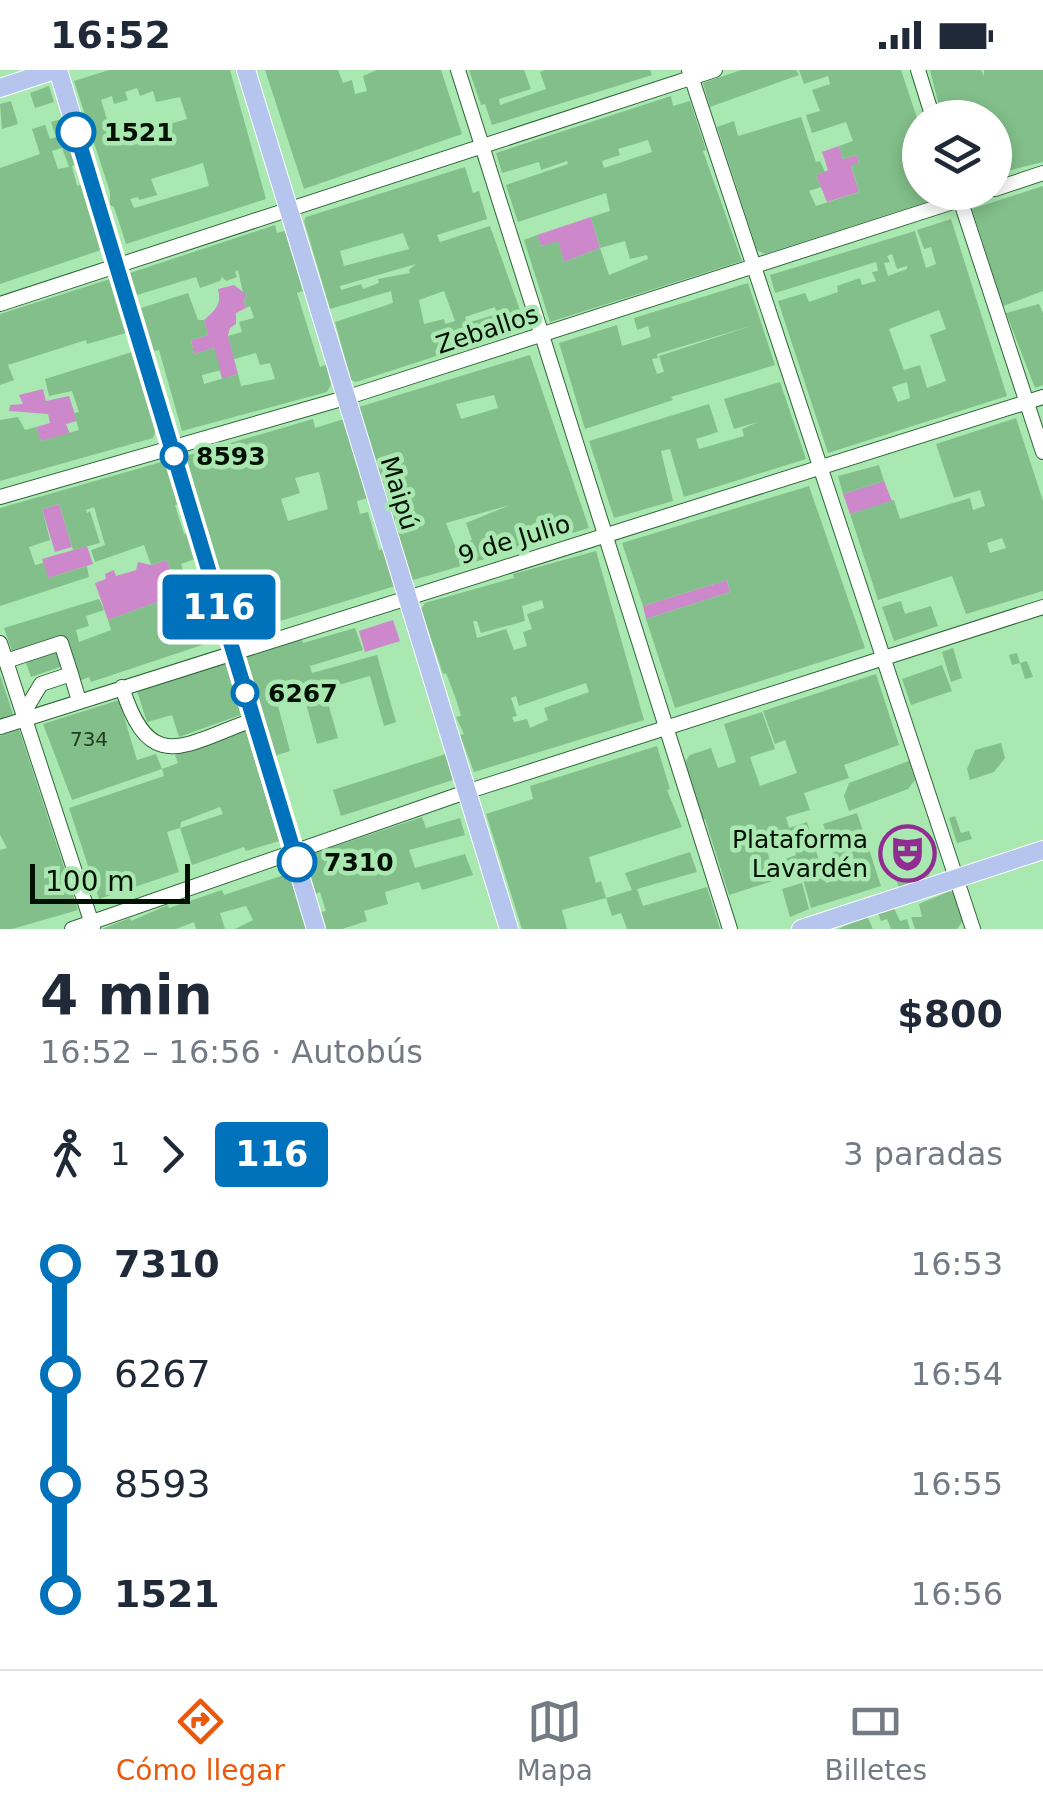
<!DOCTYPE html>
<html lang="es">
<meta charset="utf-8">
<style>
:root{--surface:#fff;--page:#f6f6f7;--text:#1f2937;--muted:#747a83;--line:#e0e1e3;--accent:#ea580c}
body{margin:0;font-family:"DejaVu Sans",sans-serif;background:var(--page);color:var(--text);height:100vh;display:flex;flex-direction:column;font-size:38px;white-space:nowrap}
*{box-sizing:border-box;margin:0}
p{font-size:32px;color:var(--muted)}
.icon{flex:none;width:55px;height:55px;fill:none;stroke:currentColor;stroke-width:2;stroke-linecap:round;stroke-linejoin:round}
.map{position:relative;height:859px;overflow:hidden}
.side{display:flex;flex-direction:column;background:var(--surface);flex:1}
.side>*{flex:none}
.badge{padding:0 20px;border-radius:8px;font-size:35px;line-height:65px}
.tools{position:absolute;left:902px;top:30px;display:grid;gap:20px}
.tools a{display:grid;place-items:center;width:110px;height:110px;border-radius:50%;background:var(--surface);box-shadow:0 5px 15px #0003;font-size:50px}
.scale{position:absolute;left:30px;bottom:25px;width:160px;box-sizing:border-box;padding-left:10px;border:5px solid #001102;border-top:0;font-size:28px;line-height:35px;white-space:nowrap;color:#001102;-webkit-text-stroke:8px #aae8b1;paint-order:stroke}
.map>.badge{position:absolute;translate:-50% -50%;box-shadow:0 0 0 5px #fff}
.legs{display:flex;align-items:center;gap:15px;height:110px;padding:0 40px;font-size:32px}
.legs p{margin-inline-start:auto}
.summary{display:flex;align-items:center;justify-content:space-between;height:170px;padding:0 40px}
h1{font-size:55px;font-weight:700;line-height:75px}
ul{padding:0 40px;list-style:none}
li{display:flex;align-items:center;gap:35px;height:110px;font-size:38px}
li i{display:grid;place-items:center;width:15px;height:100%;margin:0 12px;background:currentColor}
li i::after{content:'';width:25px;height:25px;margin:-12px;border:8px solid;border-radius:50%;background:var(--surface)}
li p{margin-inline-start:auto}
li:first-child i{background:linear-gradient(#0000 50%,currentColor 0)}
li:last-child i{background:linear-gradient(currentColor 50%,#0000 0)}
.status{display:flex;justify-content:space-between;align-items:center;height:70px;padding:0 50px;background:var(--surface);direction:ltr}
.status svg{height:28px;fill:currentColor}
.tab-bar{display:flex;justify-content:space-around;align-items:center;height:140px;border-top:2px solid var(--line);background:var(--surface);font-size:28px;color:var(--muted)}
.tab-bar a{display:grid;justify-items:center;gap:5px}
.tab-bar .active{color:var(--accent)}
.map>svg:first-child{display:block}
.green{fill:#cc88ca}
.building{fill:#83bf8a;fill-rule:evenodd}
.lines{fill:none;stroke-linecap:round;stroke-linejoin:round}
.minor-casing{stroke:#2e6838;stroke-width:16}
.major-casing{stroke:#fff;stroke-width:20}
.minor{stroke:#fff;stroke-width:14}
.major{stroke:#b5c5ed;stroke-width:18}
.line-1-casing{stroke:#fff;stroke-width:22}
.line-1{stroke:#0072bc;stroke-width:15}
.stop-1-dot{fill:#fff;stroke:#0072bc;stroke-width:5}
.labels{text-anchor:middle;stroke-width:9;stroke-linejoin:round;paint-order:stroke}
.number-label{font-size:20px;fill:#213c24}
.stop-label{font-size:25px;font-weight:bold;fill:#001102;stroke:#aae8b1;text-anchor:start}
.street-label{font-size:25px;fill:#001102;stroke:#aae8b1}
.poi-label{font-size:25px;fill:#001102;stroke:#aae8b1;text-anchor:end}
</style>
<div class="status"><b>16:52</b><svg viewBox="0 0 49 12"><path d="M0 12V9h3v3zM5 12V6h3v6zM10 12V3h3v9zM15 12V0h3v12zM26 1h20v11H26zM47 4h2v5h-2z"/></svg></div>
<div class="map">
<svg width="1043" height="859" viewBox="0 0 1043 859">
<rect width="100%" height="100%" fill="#aae8b1"/>
<path class="green" d="M839,76L843,89L857,85L859,93L851,96L859,122L827,132L816,105L828,100L822,82Z
M591,147L600,178L564,192L558,172L541,176L537,165Z
M234,215L247,225L244,230L246,238L236,243V254L230,258L228,265L238,304L222,309L214,278L194,284L191,270L208,265L204,250C215,240 222,235 218,219Z
M43,319L46,331L69,326L77,351L66,354L70,364L41,371L36,357L50,353L48,344L9,341L10,335L23,334L19,325Z
M884,411L892,431L850,444L843,424Z
M59,434L72,477L55,482L42,439Z
M87,476L93,494L48,508L42,489Z
M167,490L174,511L162,515L166,529L108,550L95,513L106,509L105,504L114,500L116,506L136,500L138,492L151,495Z
M727,510L730,522L646,549L643,536Z
M393,550L400,571L365,582L359,561Z"/>
<path class="building" d="M109,0H230L266,129L126,174L114,137L110,135V122L74,11ZM137,18L140,26L153,21L156,32L180,27L187,49L166,55L169,67L145,73L141,60L113,69L101,30L112,26L114,34L128,30L125,22ZM203,93L209,116L134,138L130,129L138,127L139,130L157,125L151,109Z
M265,0H338L343,13L352,10L355,24L367,21L363,6L377,0H441L462,64L304,119Z
M469,0H524L531,19L499,29L500,35L546,19L540,2L545,0H650L652,5L492,55L485,34L481,35Z
M741,0H796L799,5L710,37L703,13Z
M799,0H901L920,57V122H937L939,128L765,184L757,180L717,57L734,51L738,66L801,47L816,92L820,91L825,102L816,105L821,117L809,121L816,136L859,122L851,95L859,93L857,85L843,89L839,76L853,71L846,52L812,63L806,45L820,41L812,20L830,14L828,6L804,14Z
M930,0H981L984,6V0H1043V92L995,104V73L1000,71H995V48H942Z
M49,16L54,32L35,38L30,23Z
M671,26L673,36L690,31L706,80L703,81L742,191L550,252L524,170L537,165L541,176L558,171L564,192L600,178L609,205L648,189L647,185L630,189L625,171L600,178L591,147L610,141L606,123L518,152L506,115L568,94L567,91L541,100L539,92L502,103L496,83ZM648,70L652,82L604,98L602,91L620,85L618,79Z
M11,31L18,54L2,59L0,34Z
M65,48L80,93L72,96L77,116L82,114L101,180L0,214V98L40,84L32,59L45,55L50,69L56,67L51,52ZM62,78L69,97L58,99L52,81Z
M465,97L473,123L479,121L487,149L437,165L440,172L490,156L526,257L356,312L351,310L335,252L393,233L391,221L330,239L304,151L306,147ZM403,163L409,179L344,196L340,181ZM416,194L409,200L410,203L378,209L379,213L363,219L361,214L341,220L340,216ZM444,221L455,251L445,254L444,249L424,254L419,230ZM495,237L497,244L467,253L465,247Z
M1043,116V221L1003,236L972,139Z
M951,149L1007,326L828,383L778,231L805,223L809,232L838,222L837,216L860,208L862,215L876,211L872,202L878,201L876,192L775,223L770,205L915,161L926,198L936,194L931,177L924,179L917,160ZM892,184L897,199L907,196V199L888,206L884,193L890,192L887,186ZM939,240L946,259L930,265L946,311L927,318L920,295L904,300L889,259ZM907,312L910,328L898,332L892,317Z
M275,155L277,163L285,161L303,221L297,223L320,297L326,295L331,315L327,322L182,361L159,280L154,281L141,238L188,223L198,250H204L208,265L191,270L194,284L214,278L221,300L202,305L204,314L238,304L241,316L275,309L270,293L260,295L256,283L234,289L228,266L242,262L239,252L254,248L250,236L246,238L244,230L247,225L243,223L238,200L235,202L237,207L226,211L222,207L220,211L200,218L196,207L137,225L130,203Z
M110,209L126,263L87,274L86,270L8,295L14,310L0,315V244Z
M748,213L775,295L671,327L673,330L585,359L559,273L617,255L622,276L651,267L648,256L637,260L634,248ZM754,255L659,286L664,302L657,304L652,289L658,288L657,284Z
M1039,234L1043,243V315L1035,318L1006,243Z
M132,282L156,360L153,368L0,411V350L18,347L25,360L36,357L41,371L79,360L74,343L79,342L72,321L49,326L45,309Z
M530,285L589,458L410,511L359,337ZM494,325L498,338L461,349L456,334ZM510,435L466,453L472,470L455,476L446,453Z
M780,312L806,389L684,427L670,379L661,381L673,431L614,448L589,371L709,334L718,362L696,369L699,379L744,366L742,359L758,352L734,359L724,329Z
M1016,348L1043,431V521L966,544L952,506L878,530L850,444L894,430L900,449L970,428L973,440L985,436L980,420L954,428L936,374ZM1002,468L1006,478L990,483L987,473Z
M313,349L315,358L344,349L368,428L357,431L360,444L368,442L379,480L384,479L395,516L238,564L186,386ZM319,402L328,439L288,451L281,429L300,423L295,408Z
M165,391L179,434L175,435L184,464L187,463L195,489L181,494L185,506L195,503L214,571L91,612L89,607L79,611L66,567L13,584L4,558L99,529L104,540L86,546L89,556L76,560L79,572L111,560L108,550L166,529L172,549H174L162,515L174,511L167,490L151,495L144,475L95,492L91,480L105,475L94,437L86,440L87,443L90,441L100,473L73,480L59,434L42,439L50,470L29,477L35,495L44,493L48,508L87,496L89,507L0,536V438Z
M879,395L884,411L843,424L838,406Z
M809,416L865,578L675,638L646,549L730,522L727,510L643,536L622,473Z
M596,481L644,650L474,702L460,665L464,664L456,647L461,646L457,632L446,603L443,604L421,539L425,533L514,508L513,504ZM542,530L544,538L527,544L532,559L523,562L527,576L514,580L506,559L477,568L473,551H477L481,563L525,551L522,536ZM586,613L589,622L544,638L548,650L530,658L527,649L514,652L512,647L517,646L511,628L516,626L519,636Z
M901,531L905,544L931,536L938,556L894,571L882,537Z
M355,558L363,580L310,596L312,603L377,585L396,652L384,656L370,606L324,619L338,668L317,674L304,626L277,632L290,681L274,686L244,585L301,567L303,573Z
M953,578L962,608L951,612L942,582Z
M61,579L66,595L31,607L25,590Z
M1017,583L1020,593L1027,591L1033,607L1025,609L1020,593L1012,595L1009,585Z
M226,593L243,644L179,667L172,645L147,652L137,621Z
M942,595L952,621L911,635L902,609Z
M876,604L899,675L844,695L849,708L804,723L810,740L786,747L789,758L807,752L826,813L841,808L823,754L857,743L881,816L811,838L801,802L729,825L705,749L700,751L690,709L687,710L682,696L690,685L711,678L718,698L736,692L724,654L762,642L775,679L750,687L760,716L797,703L785,670L775,674L763,641ZM793,773L796,785L771,794L767,781Z
M0,605L13,644L0,649Z
M119,630L137,690L156,684L162,699L72,730L43,654Z
M19,659L78,840L12,859H0V780L7,778L0,765V666Z
M247,659L283,770L246,781L244,777L192,795L180,758L223,744L220,737L181,752L180,758L167,762L179,802L99,829L69,738L164,706L162,699L178,693L175,685Z
M1001,673L1005,688L994,702L970,710L967,699L975,680Z
M657,676L670,719L667,720L682,757L589,787L596,813L601,811L606,828L562,840L567,859H522L486,744L533,729L530,716Z
M446,684L453,710L341,746L333,720Z
M909,691L915,710L908,719L849,741L844,726L849,713Z
M955,746L961,763L969,761L972,769L957,773L949,748Z
M422,747L426,758L460,748L465,765L409,780L415,798L465,784L473,805L422,820L419,812L385,822L388,834L364,841L367,851L342,859H326L321,842L326,841L320,822L316,824L307,794L312,784Z
M917,756L932,797L928,808L899,818L882,769Z
M690,782L697,802L637,819L643,836L707,817L720,859H627L621,843L612,846L606,828L632,820L625,803Z
M290,803L306,859H235L253,850L246,836L220,843L225,859H196L194,852L176,859H102L130,848L131,851L168,835L169,838L222,820L224,825Z
M802,813L809,839L790,847L782,819Z
M950,821L958,825L965,848L957,859H915L911,847H922L919,834Z
M894,838L900,851L907,849L910,859H891L887,849L881,851L878,843Z
M867,846L873,859H838Z"/>
<g class="lines">
<defs>
<path id="minor" d="M458,0L730,859
M689,0L973,859
M918,0L933,48
M995,119L1043,103
M958,123L1043,382
M0,234L715,0
M0,427L345,328L984,122
M0,573L93,857
M6,591L61,573L71,604
M122,617C150,707 184,674 253,650
M23,644L41,614L71,604L79,631
M0,657L1043,327
M72,859L466,722L1043,537"/>
<path id="major" d="M58,0L316,859
M246,0L509,859
M0,18L55,0
M801,859L1043,780"/>
</defs>
<use href="#minor" class="minor-casing"/>
<use href="#major" class="major-casing"/>
<use href="#minor" class="minor"/>
<use href="#major" class="major"/>
</g>
<g class="lines">
<defs>
<path id="line-1" d="M76,62L297,792"/>
</defs>
<use href="#line-1" class="line-1-casing"/>
<use href="#line-1" class="line-1"/>
</g>
<defs>
<symbol id="theatre-ring" viewBox="-11 -11 22 22"><circle r="9.5" fill="#aae8b1" stroke="#912c92" stroke-width="1.5"/><path d="M-5-5.5Q0-4 5-5.5V0Q5 5 0 6Q-5 5-5 0ZM-3.3-2.5H-1v1.5H-3.3ZM1-2.5H3.3v1.5H1ZM-2.8 1Q0 5.5 2.8 1Z" fill="#912c92"/></symbol>
</defs>
<g fill-rule="evenodd">
<use href="#theatre-ring" x="876" y="752" width="63" height="63"/>
</g>
<g class="stop-1-dot">
<circle cx="76" cy="62" r="18"/>
<circle cx="174" cy="386" r="12"/>
<circle cx="245" cy="623" r="12"/>
<circle cx="297" cy="792" r="18"/>
</g>
<g class="labels">
<g class="number-label">
<text x="89" y="676">734</text>
</g>
<g class="stop-label">
<text x="104" y="71">1521</text>
<text x="196" y="395">8593</text>
<text x="268" y="632">6267</text>
<text x="324" y="801">7310</text>
</g>
<g class="street-label">
<text transform="translate(487 259) rotate(-18)" y="9">Zeballos</text>
<text transform="translate(400 423) rotate(73)" y="9">Maipú</text>
<text transform="translate(514 469) rotate(-17)" y="9">9 de Julio</text>
</g>
<g class="poi-label">
<text x="868" y="778">Plataforma<tspan x="868" dy="29">Lavardén</tspan></text>
</g>
</g>
</svg>
<div class="tools">
<a><svg class="icon" aria-label="layers" viewBox="0 0 24 24"><path d="M12 4l9 5-9 5-9-5zM3 14l9 5 9-5"/></svg></a>
</div>
<div class="scale">100 m</div>
<b class="badge" style="left:219px;top:537px;background:#0072bc;color:#fff">116</b>
</div>
<section class="side">
<div class="summary"><div><h1>4 min</h1><p>16:52 – 16:56 · Autobús</p></div><b>$800</b></div>
<div class="legs"><svg class="icon" aria-label="walk" viewBox="0 0 24 24"><circle cx="13" cy="4" r="2"/><path d="M13 8l-2 6 4 7M11 14l-3 7M7 12l3-4h3l4 4"/></svg>1<svg class="icon" aria-label="forward" viewBox="0 0 24 24"><path d="M9 5l7 7-7 7"/></svg><b class="badge" style="background:#0072bc;color:#fff">116</b><p>3 paradas</p></div>
<ul>
<li><i style="color:#0072bc"></i><b>7310</b><p>16:53</p></li>
<li><i style="color:#0072bc"></i><span>6267</span><p>16:54</p></li>
<li><i style="color:#0072bc"></i><span>8593</span><p>16:55</p></li>
<li><i style="color:#0072bc"></i><b>1521</b><p>16:56</p></li>
</ul>
</section>
<nav class="tab-bar">
<a class="active"><svg class="icon" aria-label="directions" viewBox="0 0 24 24"><path d="M12 3l9 9-9 9-9-9zM9 14v-3h6M13 9l2 2-2 2"/></svg>Cómo llegar</a>
<a><svg class="icon" aria-label="map" viewBox="0 0 24 24"><path d="M3 6l6-2 6 2 6-2v14l-6 2-6-2-6 2zM9 4v14M15 6v14"/></svg>Mapa</a>
<a><svg class="icon" aria-label="tickets" viewBox="0 0 24 24"><path d="M3 7h18v10H3zM15 7v10"/></svg>Billetes</a>
</nav>
